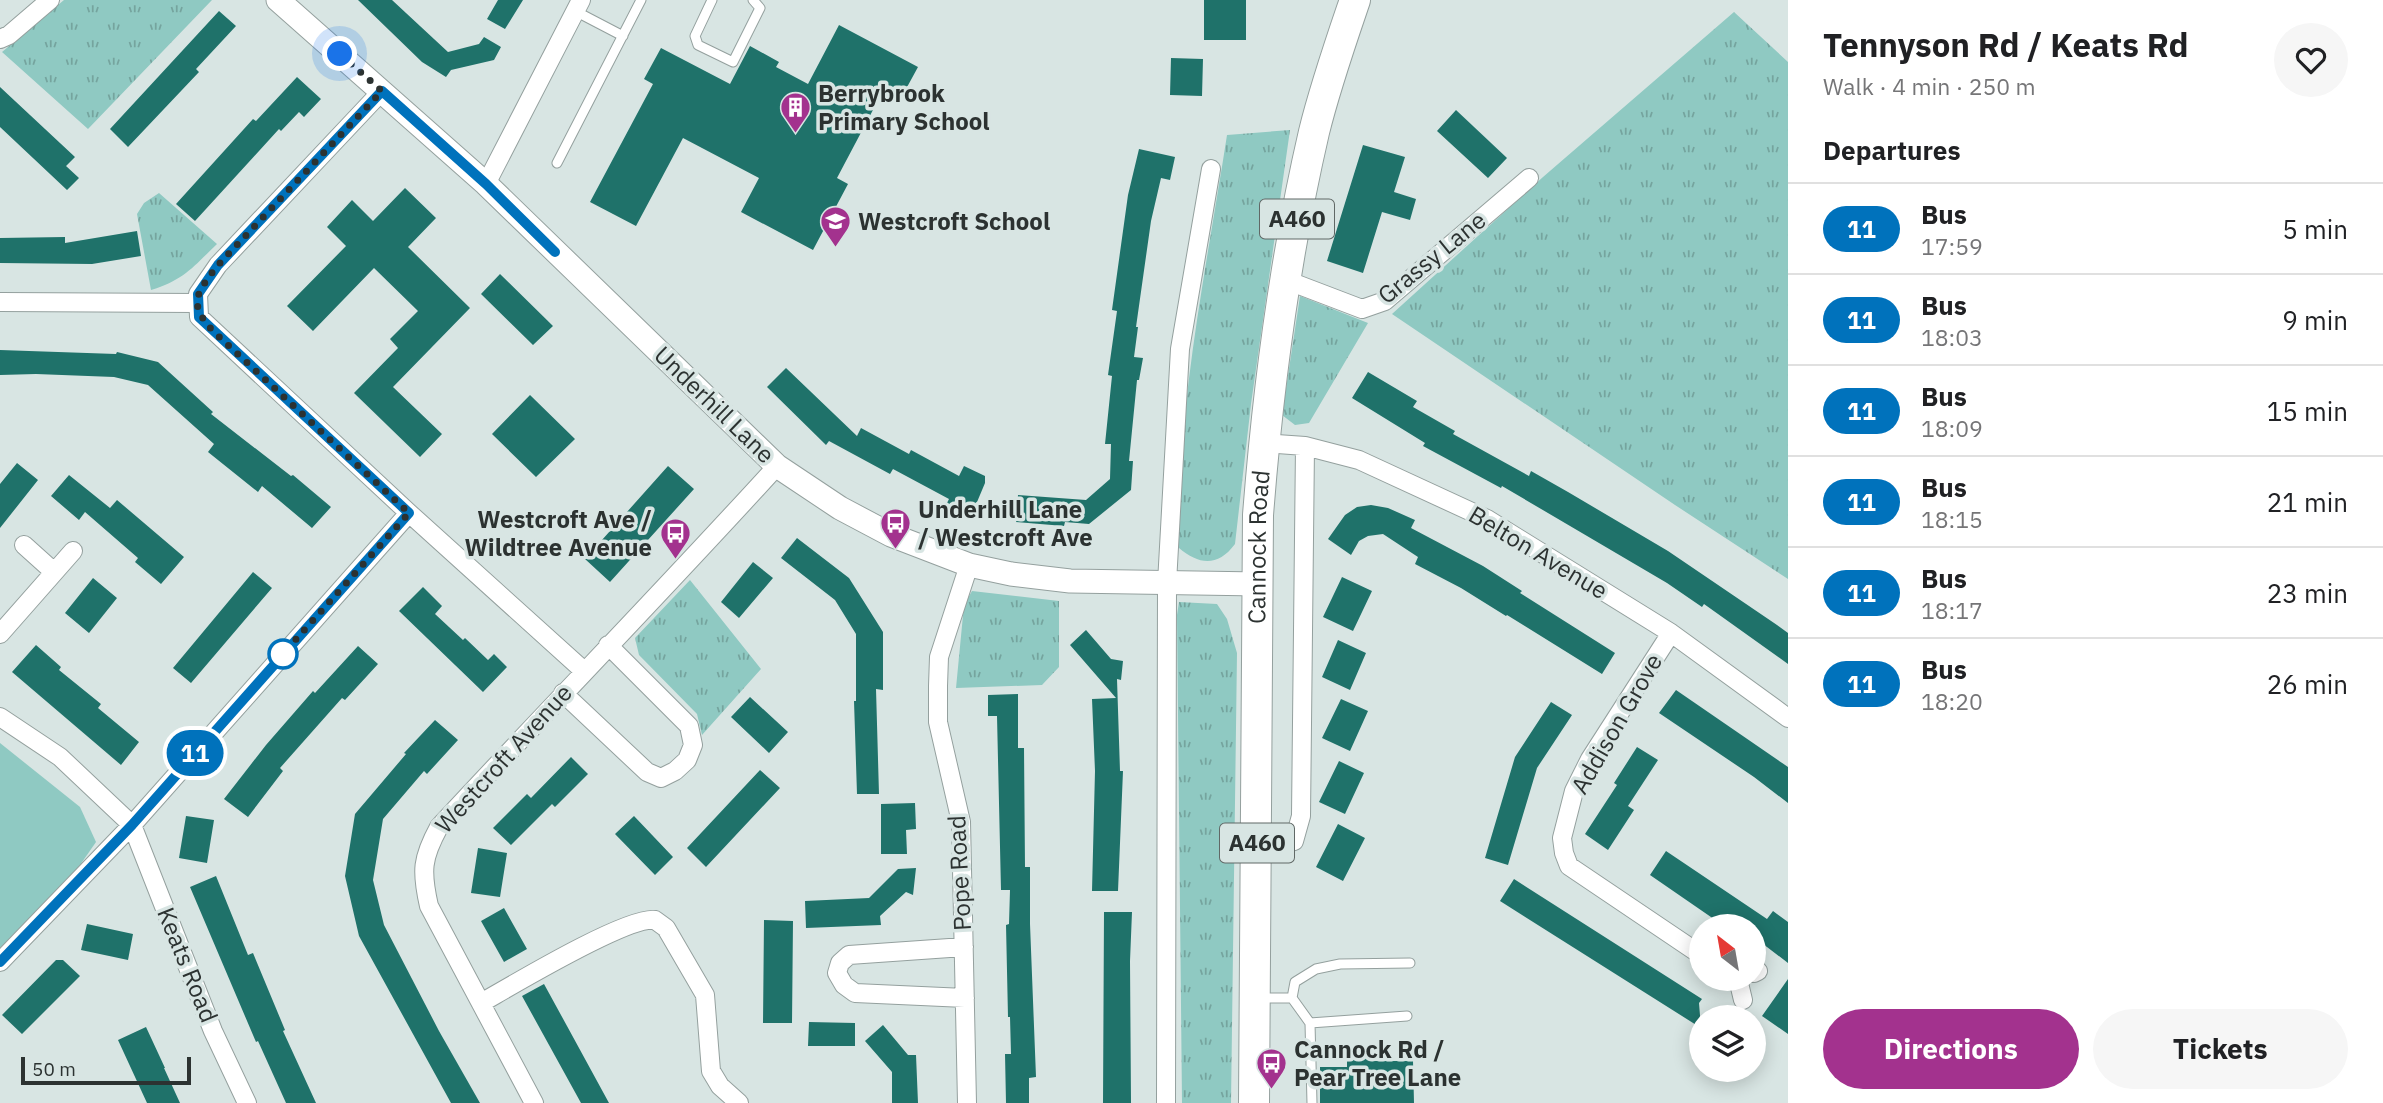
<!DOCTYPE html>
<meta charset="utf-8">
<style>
:root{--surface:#fff;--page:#f6f6f6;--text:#202124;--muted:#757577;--line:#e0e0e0;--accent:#a3328e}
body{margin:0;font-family:"IBM Plex Sans",sans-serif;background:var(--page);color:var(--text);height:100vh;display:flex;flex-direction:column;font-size:26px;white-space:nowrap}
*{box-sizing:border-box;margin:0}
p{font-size:23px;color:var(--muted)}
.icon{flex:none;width:38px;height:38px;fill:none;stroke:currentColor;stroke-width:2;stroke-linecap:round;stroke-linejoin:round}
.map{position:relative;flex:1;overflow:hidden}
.drawer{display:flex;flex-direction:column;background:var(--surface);width:595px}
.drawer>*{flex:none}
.badge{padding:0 14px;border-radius:23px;font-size:24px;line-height:46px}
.needle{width:46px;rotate:329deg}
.controls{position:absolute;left:1689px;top:914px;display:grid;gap:14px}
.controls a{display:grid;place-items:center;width:77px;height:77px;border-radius:50%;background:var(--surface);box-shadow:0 4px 18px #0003;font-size:35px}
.scale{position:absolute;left:21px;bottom:18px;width:170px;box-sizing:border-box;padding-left:7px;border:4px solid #2c3231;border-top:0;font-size:19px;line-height:24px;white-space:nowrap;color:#2c3231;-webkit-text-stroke:5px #d8e5e3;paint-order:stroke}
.you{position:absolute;width:35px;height:35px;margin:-18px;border:5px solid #fff;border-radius:50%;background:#1a73e8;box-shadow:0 0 0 10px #1a73e833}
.map>.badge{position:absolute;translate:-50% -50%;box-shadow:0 0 0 4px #fff}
h2{padding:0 35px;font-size:26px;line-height:63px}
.round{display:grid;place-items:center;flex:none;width:74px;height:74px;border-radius:37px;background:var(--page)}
.head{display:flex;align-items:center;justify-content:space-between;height:119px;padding:0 35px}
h1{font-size:33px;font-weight:800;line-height:52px}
.action{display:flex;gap:14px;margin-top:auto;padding:14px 35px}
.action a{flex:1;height:80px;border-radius:42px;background:var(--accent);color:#fff;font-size:28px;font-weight:800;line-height:80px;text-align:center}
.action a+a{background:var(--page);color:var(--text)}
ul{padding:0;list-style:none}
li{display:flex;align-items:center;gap:21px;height:91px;padding:0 35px;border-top:2px solid var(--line)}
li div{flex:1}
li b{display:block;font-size:26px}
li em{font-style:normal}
li .badge{min-width:77px;font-weight:700;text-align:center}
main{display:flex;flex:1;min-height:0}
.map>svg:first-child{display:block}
.grass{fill:url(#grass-tufts)}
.park{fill:#8fc9c2}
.building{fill:#1f726a}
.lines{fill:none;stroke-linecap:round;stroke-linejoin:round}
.service-casing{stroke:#94a09e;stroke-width:11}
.minor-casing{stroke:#94a09e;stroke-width:20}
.tertiary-casing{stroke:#94a09e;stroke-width:25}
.trunk-casing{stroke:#94a09e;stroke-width:32}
.service{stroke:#fff;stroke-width:9}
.minor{stroke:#fff;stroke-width:18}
.tertiary{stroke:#fff;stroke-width:23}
.trunk{stroke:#fff;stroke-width:30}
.line-casing{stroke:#fff;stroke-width:16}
.line{stroke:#0072bc;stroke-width:10}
.walk{stroke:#2c3231;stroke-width:7;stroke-dasharray:0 12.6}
.stop-dot{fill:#fff;stroke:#0072bc;stroke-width:3.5}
.labels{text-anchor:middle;stroke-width:7;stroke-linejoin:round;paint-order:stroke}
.shield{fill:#d8e5e3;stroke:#606866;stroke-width:2}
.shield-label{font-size:23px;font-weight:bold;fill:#2c3231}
.poi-label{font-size:24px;font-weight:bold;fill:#2c3231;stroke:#d8e5e3;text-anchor:start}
.street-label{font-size:24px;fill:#2c3231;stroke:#d8e5e3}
</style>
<main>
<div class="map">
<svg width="1788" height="1103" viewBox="0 0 1788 1103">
<defs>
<pattern id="grass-tufts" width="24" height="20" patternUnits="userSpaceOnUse" patternTransform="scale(1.75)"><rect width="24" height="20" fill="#8fc9c2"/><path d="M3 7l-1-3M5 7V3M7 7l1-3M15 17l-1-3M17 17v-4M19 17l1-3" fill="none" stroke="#75a49e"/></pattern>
</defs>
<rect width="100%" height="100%" fill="#d8e5e3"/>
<path class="grass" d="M64,0H212L88,129L2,52Z
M1734,12L1788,62V579L1675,505L1392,314L1543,177Z
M1290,130L1251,404L1235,544C1218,567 1199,565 1179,548C1176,410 1206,271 1227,135Z
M159,193L217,244C193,267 184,280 151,290L137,214L144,203Z
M1300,296L1368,323L1309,423L1295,425L1282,415Z
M690,580L761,669L702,735L697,714L639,655L635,638Z
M972,591L1059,601V667L1042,685L956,688L964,605Z
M1179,602L1217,604L1227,619L1237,653L1231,1103H1182L1177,615Z"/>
<path class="park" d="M0,743L80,807L96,842L71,878L0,948Z"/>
<path class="building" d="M358,0H392L448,52L479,44L484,37L501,47L494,60L451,70L446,77L422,62Z
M498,0H523L505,29L487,19Z
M1204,0H1246V40H1204Z
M219,11L236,26L196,69L199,72L128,147L110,129Z
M839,25L918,67L900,100L883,91L837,178L848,184L813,250L741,212L759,178L683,138L636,226L590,202L653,84L644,79L661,48L730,84L750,46L779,62L776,67L808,84Z
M1171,58L1203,59L1202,96L1170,95Z
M297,77L321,99L304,117L299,112L281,131L279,129L195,221L176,204L253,119L256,121Z
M0,87L75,157L66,166L79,178L67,190L0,127Z
M1456,110L1507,158L1488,178L1437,131Z
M1363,145L1405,157L1394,192L1416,199L1410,220L1382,212L1363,273L1327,261Z
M1139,149L1175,157L1170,180L1161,178L1151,221L1136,327H1138L1134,357L1143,358L1139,380H1137L1129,461H1133L1131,490L1089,524L1065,522L1064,526L1016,522L1018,495L1086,500L1110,479L1111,444H1105L1112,376L1108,375L1117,311L1112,310L1128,195Z
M405,188L436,218L408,247L470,308L393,387L442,434L420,457L354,393L398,348L390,339L418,311L374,268L313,331L287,306L346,246L327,227L352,200L373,221Z
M137,231L141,256L92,264L0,263V238L65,237V243Z
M500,274L553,326L533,345L481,294Z
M0,350L116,354L117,352L158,362L213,412L211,414L291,476L293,475L331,507L312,528L262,486L258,492L208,452L214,444L148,385L114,377L36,374L0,375Z
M786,368L857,436L861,428L909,454L911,450L959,476L964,466L985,476V483L972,514L947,503L949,499L893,469L890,474L829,441L826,445L767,387Z
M1368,372L1417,401L1413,407L1455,431L1453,434L1529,476L1531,471L1568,492L1668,551L1777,625L1788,633V664L1704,604L1702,607L1667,583L1502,486L1501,488L1423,446L1425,443L1352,398Z
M530,395L575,439L536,477L492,434Z
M17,463L38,480L0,528V484Z
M668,466L694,489L610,582L585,559Z
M69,475L110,508L117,500L184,557L161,584L135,562L138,558L85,512L79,520L51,496Z
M1371,505L1388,508L1415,520L1411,528L1483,566L1522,591L1520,593L1615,653L1602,674L1507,615L1506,616L1461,588L1415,564L1418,557L1383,534L1368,536L1359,541L1351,555L1328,539L1345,515L1357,507Z
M797,538L849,578L883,632V690L876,689L879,794H857L854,701H856V634L835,600L781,558Z
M753,562L773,578L739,618L721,602Z
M253,572L272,588L191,683L173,668Z
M1342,577L1372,591L1353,631L1323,617Z
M93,578L117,598L89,633L65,613Z
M423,587L442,606L435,614L463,640L465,638L488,660L494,654L507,667L483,692L399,611Z
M1086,630L1111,659L1123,661L1121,680L1117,679L1120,771H1123L1118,891H1092L1095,771L1092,699L1116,698L1070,645Z
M1338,640L1366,653L1350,690L1322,677Z
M36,645L61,667L59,670L101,704L98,708L139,742L121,765L12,672Z
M358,646L378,664L345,700L342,698L280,768L283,771L248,817L224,799L266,745L313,691L315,693Z
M1676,690L1788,767V803L1754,777L1659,713Z
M1018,694V748H1024L1025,867H1030V924L1036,1077L1029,1078V1103H1006L1005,1054H1011L1010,1017H1008L1006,925L1009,924L1010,890H1001L997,716H988V695Z
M750,697L788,732L769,753L731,717Z
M1341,699L1368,711L1350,751L1322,738Z
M1551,702L1572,715L1537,768L1508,865L1485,858L1515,757Z
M435,720L458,740L427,774L424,771L383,819L373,880L384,925L439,1031L480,1103H451L359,936L345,876L355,814L406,754L404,753Z
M1637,747L1658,760L1628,806L1634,810L1608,850L1585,834L1617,785L1614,783Z
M571,757L588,774L555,807L552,804L511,845L493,828L527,794L531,798Z
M1339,761L1364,773L1345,814L1319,802Z
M760,770L780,788L706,867L687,848Z
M915,803L916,829L906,830L907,854H881V804Z
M186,816L214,820L207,863L179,858Z
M634,816L673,857L655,875L615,834Z
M1338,824L1365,838L1343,881L1316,867Z
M478,848L507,853L500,897L471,893Z
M1666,851L1767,919L1773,911L1788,922V963L1754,937V926H1724L1650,875Z
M916,868L913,895L906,892L880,916L881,925L806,928L805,901L869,898L898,869Z
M216,876L248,955L253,953L285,1030L283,1031L316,1103H286L258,1041L256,1042L190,887Z
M1514,879L1702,999L1699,1003L1701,1028L1500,901Z
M504,908L527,949L504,962L481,921Z
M1104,912H1132L1130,961L1131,1103H1103Z
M764,920L793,921L792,1023H763Z
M87,924L133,934L128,960L81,950Z
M56,960H63L80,976L22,1034L2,1015Z
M1788,979V1034L1762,1016Z
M544,984L567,1026L609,1103H581L522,996Z
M809,1022L855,1023V1046H808Z
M883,1025L908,1055H916L918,1103H892V1072L865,1041Z
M146,1027L165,1068H164L180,1103H147L118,1040Z
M1347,1045H1373V1061H1413L1414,1103H1320V1067H1347Z"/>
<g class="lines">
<defs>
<path id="service" d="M712,0L695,36L698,45L733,62L760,8L753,0
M575,11L623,36
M557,163L641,0
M1257,998H1292L1310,1023L1312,1103
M1292,998L1295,982L1316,969L1340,964L1410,963
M1310,1023L1407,1016"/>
<path id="minor" d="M0,39L9,35L50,0
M382,91L218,265L198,294L199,317L409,513L584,671
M486,184L581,0
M1286,280L1362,309L1385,301L1529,178
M0,302L197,303
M1264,443L1305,446L1359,460L1487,519L1671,633L1788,718
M24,545L54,572
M1671,633L1590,759L1574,791L1562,838L1564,853L1569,866L1701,955
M0,634L73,551
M563,693L647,772L661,778L675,771L687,760L693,745L689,726L608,645
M0,717L60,757L132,825L213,1031L247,1103
M1257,851L1294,841L1301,816L1305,446
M964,947L849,955L840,963L837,973L844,985L855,993L965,998
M0,962L132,825L409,513
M1754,973L1758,971
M1741,978L1738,979L1743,1000
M481,1003C511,986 627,916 655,920L666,928L705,995L711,1071L720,1086L739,1103
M534,1103L429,906C421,871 422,858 439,827C551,706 666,588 777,466
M967,1103L961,822L938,722V686L939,657L969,565
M1166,1103L1167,583L1180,349L1211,169"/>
<path id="tertiary" d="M278,0L486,184L777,466L840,508L891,535L969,565L1011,574L1070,581L1259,584"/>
<g id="trunk">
<path id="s1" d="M1254,1103L1258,515C1268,387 1285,257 1314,132C1325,87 1340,44 1355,0"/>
</g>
</defs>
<use href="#service" class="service-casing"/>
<use href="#minor" class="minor-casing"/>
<use href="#tertiary" class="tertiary-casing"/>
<use href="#trunk" class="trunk-casing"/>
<use href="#service" class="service"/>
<use href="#minor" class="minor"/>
<use href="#tertiary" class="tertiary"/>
<use href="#trunk" class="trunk"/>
</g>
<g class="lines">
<defs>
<path id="line" d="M0,962L132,825L409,513L199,317L198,294L218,265L382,91L486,184L555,252"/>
</defs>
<use href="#line" class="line-casing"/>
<use href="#line" class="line"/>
<path class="walk" d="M283,654L281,656L409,513L214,332C187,303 196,294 218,265L382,91L340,54"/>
</g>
<defs>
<symbol id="building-pin" viewBox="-11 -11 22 30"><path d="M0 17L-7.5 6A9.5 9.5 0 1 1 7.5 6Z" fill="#a3328e" stroke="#d8e5e3"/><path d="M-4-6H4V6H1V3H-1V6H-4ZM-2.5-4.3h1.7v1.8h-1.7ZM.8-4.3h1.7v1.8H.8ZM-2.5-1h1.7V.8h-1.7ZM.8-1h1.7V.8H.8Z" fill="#fff"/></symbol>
<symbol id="school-pin" viewBox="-11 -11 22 30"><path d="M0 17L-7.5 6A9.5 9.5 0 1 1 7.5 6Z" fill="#a3328e" stroke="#d8e5e3"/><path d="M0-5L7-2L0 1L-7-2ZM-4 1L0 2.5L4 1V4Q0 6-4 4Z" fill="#fff"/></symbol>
<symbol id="bus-pin" viewBox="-11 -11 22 30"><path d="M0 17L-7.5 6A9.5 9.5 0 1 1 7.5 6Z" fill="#a3328e" stroke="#d8e5e3"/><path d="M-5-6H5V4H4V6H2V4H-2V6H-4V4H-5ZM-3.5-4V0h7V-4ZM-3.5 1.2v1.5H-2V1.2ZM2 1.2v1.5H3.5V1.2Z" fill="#fff"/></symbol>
</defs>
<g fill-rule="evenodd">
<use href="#building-pin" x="778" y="90" width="35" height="47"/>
<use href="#school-pin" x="818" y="204" width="35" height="47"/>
<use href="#bus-pin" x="878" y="506" width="35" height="47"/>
<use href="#bus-pin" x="658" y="516" width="35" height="47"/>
<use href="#bus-pin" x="1254" y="1046" width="35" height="47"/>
</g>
<circle class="stop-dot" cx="283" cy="654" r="14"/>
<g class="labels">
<g class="shield">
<rect x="1260" y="199.5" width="74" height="39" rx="5"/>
<rect x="1220" y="823.5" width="74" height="39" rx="5"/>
</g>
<g class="shield-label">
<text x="1297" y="227">A460</text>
<text x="1257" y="851">A460</text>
</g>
<g class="poi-label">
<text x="818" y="102">Berrybrook<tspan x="818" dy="28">Primary School</tspan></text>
<text x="858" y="230">Westcroft School</text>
<text x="918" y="518">Underhill Lane<tspan x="918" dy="28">/ Westcroft Ave</tspan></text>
<text x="652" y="528" text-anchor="end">Westcroft Ave /<tspan x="652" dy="28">Wildtree Avenue</tspan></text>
<text x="1294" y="1058">Cannock Rd /<tspan x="1294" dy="28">Pear Tree Lane</tspan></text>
</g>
<g class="street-label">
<text transform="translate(1432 258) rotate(-39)" y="8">Grassy Lane</text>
<text transform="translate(714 405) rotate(44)" y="8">Underhill Lane</text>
<text dy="8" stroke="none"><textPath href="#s1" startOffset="556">Cannock Road</textPath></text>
<text transform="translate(1538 553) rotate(31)" y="8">Belton Avenue</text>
<text transform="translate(1617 724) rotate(-60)" y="8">Addison Grove</text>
<text transform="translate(504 759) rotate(-48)" y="8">Westcroft Avenue</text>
<text transform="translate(960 873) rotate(-93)" y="8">Pope Road</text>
<text transform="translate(187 965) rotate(68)" y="8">Keats Road</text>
</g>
</g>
</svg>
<div class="controls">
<a><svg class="needle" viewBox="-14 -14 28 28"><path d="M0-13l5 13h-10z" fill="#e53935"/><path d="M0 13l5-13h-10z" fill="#757577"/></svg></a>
<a><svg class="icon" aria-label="layers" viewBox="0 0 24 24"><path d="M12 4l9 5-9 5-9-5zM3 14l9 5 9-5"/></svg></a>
</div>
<div class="scale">50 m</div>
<div class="you" style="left:340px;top:54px"></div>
<b class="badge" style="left:195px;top:753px;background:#0072bc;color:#fff">11</b>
</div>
<section class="drawer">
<div class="head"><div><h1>Tennyson Rd / Keats Rd</h1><p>Walk · 4 min · 250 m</p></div><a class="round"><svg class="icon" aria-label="heart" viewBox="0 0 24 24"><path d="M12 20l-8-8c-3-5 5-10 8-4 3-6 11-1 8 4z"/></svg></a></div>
<h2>Departures</h2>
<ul>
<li><span class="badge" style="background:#0072bc;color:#fff">11</span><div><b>Bus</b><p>17:59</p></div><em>5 min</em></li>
<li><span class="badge" style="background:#0072bc;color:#fff">11</span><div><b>Bus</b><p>18:03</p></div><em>9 min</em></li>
<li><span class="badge" style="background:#0072bc;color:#fff">11</span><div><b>Bus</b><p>18:09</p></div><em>15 min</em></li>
<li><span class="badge" style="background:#0072bc;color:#fff">11</span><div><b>Bus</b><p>18:15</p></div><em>21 min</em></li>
<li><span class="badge" style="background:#0072bc;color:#fff">11</span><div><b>Bus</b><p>18:17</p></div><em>23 min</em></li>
<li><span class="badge" style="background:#0072bc;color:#fff">11</span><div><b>Bus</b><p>18:20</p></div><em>26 min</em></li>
</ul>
<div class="action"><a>Directions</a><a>Tickets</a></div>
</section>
</main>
